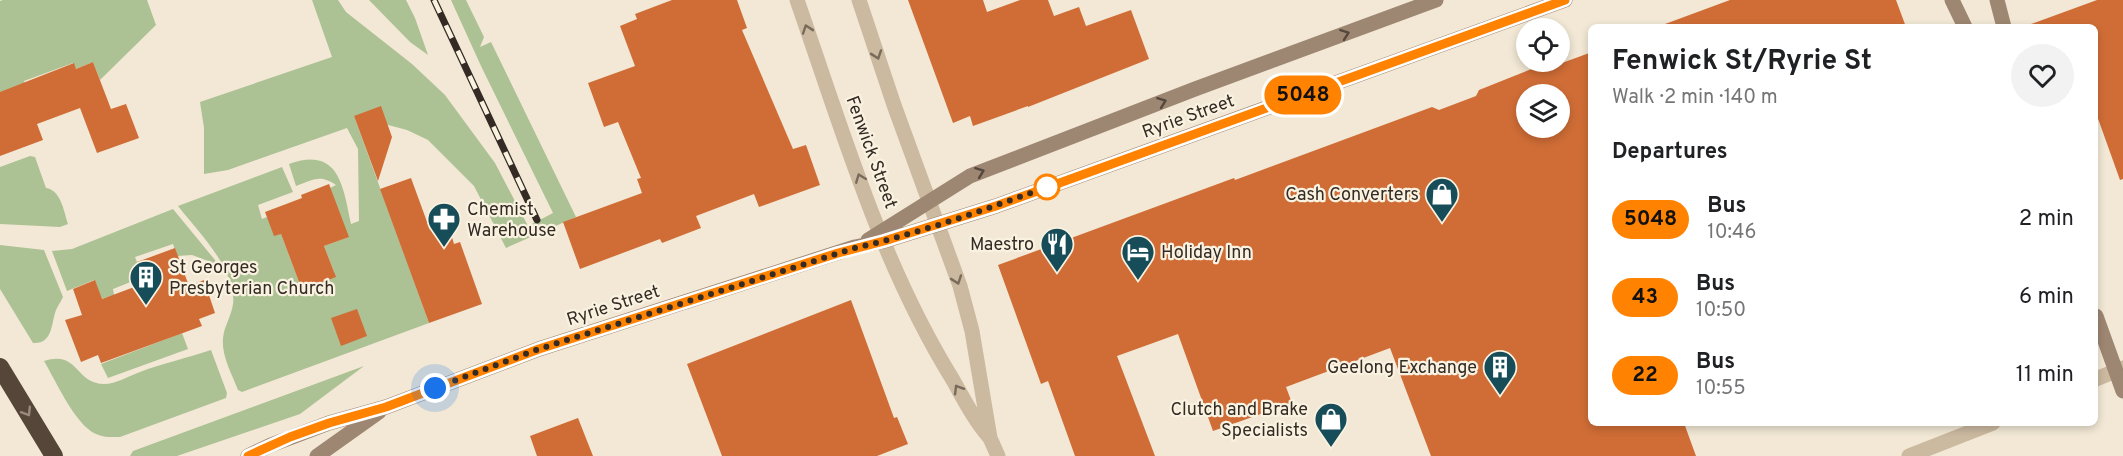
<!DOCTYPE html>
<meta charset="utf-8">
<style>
:root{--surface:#fff;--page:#f2f2f2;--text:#202124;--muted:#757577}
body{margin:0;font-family:Overpass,sans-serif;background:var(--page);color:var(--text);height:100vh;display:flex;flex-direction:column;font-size:22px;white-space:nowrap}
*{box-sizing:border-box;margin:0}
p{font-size:20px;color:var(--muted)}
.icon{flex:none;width:33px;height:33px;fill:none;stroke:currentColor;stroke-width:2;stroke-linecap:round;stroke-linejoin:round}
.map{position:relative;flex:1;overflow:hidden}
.sheet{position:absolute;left:1588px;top:24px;width:510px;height:402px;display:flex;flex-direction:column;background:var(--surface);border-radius:9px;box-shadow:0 3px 9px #0003}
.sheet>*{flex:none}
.badge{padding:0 12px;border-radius:20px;font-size:21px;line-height:39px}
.tools{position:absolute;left:1516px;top:18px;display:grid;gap:12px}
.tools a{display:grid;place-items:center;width:54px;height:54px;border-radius:50%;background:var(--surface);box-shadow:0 3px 9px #0003;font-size:30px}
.you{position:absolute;width:30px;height:30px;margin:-15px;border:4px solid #fff;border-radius:50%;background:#1a73e8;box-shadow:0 0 0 9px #1a73e833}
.map>.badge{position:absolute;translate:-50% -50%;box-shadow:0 0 0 3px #fff}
h2{padding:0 24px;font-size:22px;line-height:54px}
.round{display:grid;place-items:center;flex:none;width:63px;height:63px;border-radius:32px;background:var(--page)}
.head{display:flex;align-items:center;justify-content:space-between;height:102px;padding:0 24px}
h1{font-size:28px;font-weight:700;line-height:45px}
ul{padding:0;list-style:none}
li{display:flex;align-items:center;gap:18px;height:78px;padding:0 24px}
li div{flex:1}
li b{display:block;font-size:22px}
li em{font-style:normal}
li .badge{min-width:66px;font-weight:700;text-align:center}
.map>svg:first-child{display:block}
.green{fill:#adc294}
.building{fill:#d06d36;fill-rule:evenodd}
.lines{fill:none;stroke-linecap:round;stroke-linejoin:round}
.street{stroke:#cbb9a0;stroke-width:15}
.secondary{stroke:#9e8772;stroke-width:15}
.highway{stroke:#56463a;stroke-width:18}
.rail-casing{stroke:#342b24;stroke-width:7}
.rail{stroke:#faf2e1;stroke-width:4.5;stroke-dasharray:14;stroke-linecap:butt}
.oneway{stroke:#786b5c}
.oneway2{stroke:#54473b}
.oneway3{stroke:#988b7d}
.line-casing{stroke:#fff;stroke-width:14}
.line{stroke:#ff8200;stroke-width:9}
.walk{stroke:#342b24;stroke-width:6;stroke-dasharray:0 10.8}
.stop-dot{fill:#fff;stroke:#ff8200;stroke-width:3}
.labels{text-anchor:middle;stroke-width:4.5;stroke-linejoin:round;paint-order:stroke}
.street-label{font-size:18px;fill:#342b24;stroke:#faf2e1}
.poi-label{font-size:18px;fill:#342b24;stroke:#faf2e1;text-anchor:end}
</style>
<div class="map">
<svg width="2123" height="456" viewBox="0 0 2123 456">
<rect width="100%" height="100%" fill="#f2e8d5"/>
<path class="green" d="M3,0H147L156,25L100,80L93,62L76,69L73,63L24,81L27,89L0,92V1Z
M312,0H338L346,12L412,64L445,95L495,163L528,226L553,213L481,66L451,0H466L484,37L480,47L491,42L576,217L506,248L474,186L428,140L407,130L354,116L429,323L242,392L238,390C231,372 219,352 224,332C227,321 235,308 233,296C229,261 199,233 178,206L282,167L293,192L258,205L262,219L267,217L281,234L302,290L327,281L325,275L334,272L324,246L348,237L330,188L336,185C319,174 314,180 296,186L289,164C339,146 343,186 351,224L359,221L358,149L347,128L228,170L204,174V128L200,102L332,57Z
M369,0H406L415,18L428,55L410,42Z
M30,156L35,157L46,188C61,190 64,212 68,224L60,227L0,224V167Z
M173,209L215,260L216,264L192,255L177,256L173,244L135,257L143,277L113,289L114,295L101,299L94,280L67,291L52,251L72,249Z
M0,245L44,250L63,297C61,301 58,306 56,310C51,324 53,344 33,343L0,289Z
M182,333L188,349L108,378L101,364Z
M211,350L227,393L226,398L120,437C112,437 104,438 96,434C75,425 56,381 44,361C79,350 75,384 104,384C116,384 129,376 140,372C163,363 188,358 211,350Z
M364,366L300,414L177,456H130L133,451Z"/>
<path class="building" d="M672,0H737L747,28L742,30L793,149L806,145L820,185L759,207L754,194L696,216L701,228L662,243L660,239L580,269L563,222L642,193L637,179L641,178L618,122L604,127L588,83L635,66L620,26L637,19L635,14Z
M908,0H983L987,12L1020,0H1048L1054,16L1079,7L1086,26L1131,10L1149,59L1028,107V106L973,126L970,116L953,123Z
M1730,0H1896L1906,27H1665V24Z
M2097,0H2123V179L2120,180L2096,113V27H2031V24Z
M1592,52V423H1684L1696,456H1431L1390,348L1286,387L1292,403L1213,431L1178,334L1117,356L1155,456H1075L1048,381L1041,384L998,265L1234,178L1235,180L1432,107L1439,110L1476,96L1479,90L1549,62L1551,67ZM1527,94H1560V128H1527Z
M93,62L111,109L126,104L139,138L97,153L80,108L37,124L43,140L0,156V92L74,63L76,69Z
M381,106L392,137L378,181L354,116Z
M411,178L430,230L448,224L454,244L460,242L482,304L429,323L380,189Z
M329,184L349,237L324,246L336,277L302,290L281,234L274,236L265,212L302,198L301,195Z
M175,248L189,286L204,280L215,313L199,319L202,326L101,363L98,355L81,362L65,320L82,315L73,289L95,280L102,299L145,283L137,262Z
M851,300L894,418L897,417L908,444L877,456H722L687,364Z
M357,309L367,336L341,346L331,318Z
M578,418L593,456H537L530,436Z"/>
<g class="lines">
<path class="street" d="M797,0C842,129 881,264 953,380C964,400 975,421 990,438
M859,0L894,105L960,286L972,331L990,438L998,456
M2096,379L2123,368
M1909,456L1993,423"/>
<path class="secondary" d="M1952,0L1965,27
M1997,0L2004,27
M868,240L970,176L1195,89L1436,0
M2096,316L2123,391
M248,456L271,445L329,423L386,407L539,349L855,247L884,241L996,206L1565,0
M317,456L379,412"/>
<path class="highway" d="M0,367L54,456"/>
<defs>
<path id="rail" d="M434,0L537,220"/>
</defs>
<use href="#rail" class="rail-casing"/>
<use href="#rail" class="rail"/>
</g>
<defs><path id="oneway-chevron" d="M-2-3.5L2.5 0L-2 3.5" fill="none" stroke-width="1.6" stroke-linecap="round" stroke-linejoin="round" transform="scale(1.5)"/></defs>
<g class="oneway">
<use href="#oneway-chevron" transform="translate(807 29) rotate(-109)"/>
<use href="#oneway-chevron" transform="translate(877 55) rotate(71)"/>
<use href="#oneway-chevron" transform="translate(860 178) rotate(-111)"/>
<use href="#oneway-chevron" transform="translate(957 280) rotate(71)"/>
<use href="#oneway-chevron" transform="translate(958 389) rotate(-121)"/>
</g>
<g class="oneway2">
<use href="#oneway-chevron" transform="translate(1345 34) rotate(-20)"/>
<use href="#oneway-chevron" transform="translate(1162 102) rotate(-21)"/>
<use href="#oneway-chevron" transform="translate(980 172) rotate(-21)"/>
</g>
<use class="oneway3" href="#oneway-chevron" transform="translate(27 412) rotate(58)"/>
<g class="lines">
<defs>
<path id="line" d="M248,456L290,437L329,423L386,407L539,349L838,253L884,241L996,206L1565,0"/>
</defs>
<use href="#line" class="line-casing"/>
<use href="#line" class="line"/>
<path class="walk" d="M435,388L539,349L855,248C920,233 984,210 1047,187"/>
</g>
<defs>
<symbol id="shop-pin" viewBox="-11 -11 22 30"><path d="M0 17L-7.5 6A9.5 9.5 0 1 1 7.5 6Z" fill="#174d58" stroke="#faf2e1"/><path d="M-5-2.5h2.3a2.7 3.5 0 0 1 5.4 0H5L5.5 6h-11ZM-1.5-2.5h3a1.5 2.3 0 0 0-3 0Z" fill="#fff"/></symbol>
<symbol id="pharmacy-pin" viewBox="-11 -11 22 30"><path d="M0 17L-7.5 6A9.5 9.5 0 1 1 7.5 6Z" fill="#174d58" stroke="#faf2e1"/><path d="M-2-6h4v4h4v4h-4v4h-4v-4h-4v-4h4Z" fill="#fff"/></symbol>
<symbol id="restaurant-pin" viewBox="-11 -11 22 30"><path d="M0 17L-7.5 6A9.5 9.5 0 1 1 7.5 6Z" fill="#174d58" stroke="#faf2e1"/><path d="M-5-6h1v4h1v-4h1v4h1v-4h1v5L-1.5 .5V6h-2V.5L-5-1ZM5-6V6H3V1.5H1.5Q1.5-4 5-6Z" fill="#fff"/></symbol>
<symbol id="hotel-pin" viewBox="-11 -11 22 30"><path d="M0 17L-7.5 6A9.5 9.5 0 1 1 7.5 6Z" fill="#174d58" stroke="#faf2e1"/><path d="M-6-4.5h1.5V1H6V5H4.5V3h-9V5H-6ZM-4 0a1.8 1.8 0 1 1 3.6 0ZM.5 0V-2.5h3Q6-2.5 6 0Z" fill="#fff"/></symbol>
<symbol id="building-pin" viewBox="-11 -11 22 30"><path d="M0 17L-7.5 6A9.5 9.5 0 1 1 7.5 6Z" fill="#174d58" stroke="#faf2e1"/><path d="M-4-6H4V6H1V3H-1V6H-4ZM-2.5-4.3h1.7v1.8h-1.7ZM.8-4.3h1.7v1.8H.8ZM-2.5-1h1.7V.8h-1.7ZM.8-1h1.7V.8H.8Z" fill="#fff"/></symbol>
</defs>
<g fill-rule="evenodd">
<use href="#shop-pin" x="1423" y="175" width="38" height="52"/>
<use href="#pharmacy-pin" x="425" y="200" width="38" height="52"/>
<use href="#restaurant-pin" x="1038" y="225" width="38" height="52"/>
<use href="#hotel-pin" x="1119" y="233" width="38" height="52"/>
<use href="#building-pin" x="127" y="258" width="38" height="52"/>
<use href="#building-pin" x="1481" y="348" width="38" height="52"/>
<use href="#shop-pin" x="1312" y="400" width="38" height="52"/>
</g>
<circle class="stop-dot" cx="1047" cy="187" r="12"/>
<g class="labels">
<g class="street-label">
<text transform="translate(1188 116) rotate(-20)" y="6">Ryrie Street</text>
<text transform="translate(872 152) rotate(70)" y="6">Fenwick Street</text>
<text transform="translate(613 305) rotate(-18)" y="6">Ryrie Street</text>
</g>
<g class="poi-label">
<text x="1419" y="200">Cash Converters</text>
<text x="467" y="215" text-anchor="start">Chemist<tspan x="467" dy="21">Warehouse</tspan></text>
<text x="1034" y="250">Maestro</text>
<text x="1161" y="258" text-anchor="start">Holiday Inn</text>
<text x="169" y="273" text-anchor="start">St Georges<tspan x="169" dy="21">Presbyterian Church</tspan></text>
<text x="1477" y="373">Geelong Exchange</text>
<text x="1308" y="415">Clutch and Brake<tspan x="1308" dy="21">Specialists</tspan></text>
</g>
</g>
</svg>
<div class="tools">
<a><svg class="icon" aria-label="locate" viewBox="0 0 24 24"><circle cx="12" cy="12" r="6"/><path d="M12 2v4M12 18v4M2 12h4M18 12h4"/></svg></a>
<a><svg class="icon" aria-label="layers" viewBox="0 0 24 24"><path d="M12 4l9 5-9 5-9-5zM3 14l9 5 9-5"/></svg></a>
</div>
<div class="you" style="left:435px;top:388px"></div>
<b class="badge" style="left:1303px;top:95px;background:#ff8200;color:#111">5048</b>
<section class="sheet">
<div class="head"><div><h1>Fenwick St/Ryrie St</h1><p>Walk · 2 min · 140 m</p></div><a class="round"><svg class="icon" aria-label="heart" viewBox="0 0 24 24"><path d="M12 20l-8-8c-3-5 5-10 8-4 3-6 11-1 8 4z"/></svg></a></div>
<h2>Departures</h2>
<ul>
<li><span class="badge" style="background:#ff8200;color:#111">5048</span><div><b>Bus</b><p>10:46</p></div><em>2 min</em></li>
<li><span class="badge" style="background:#ff8200;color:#111">43</span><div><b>Bus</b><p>10:50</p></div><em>6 min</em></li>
<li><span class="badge" style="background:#ff8200;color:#111">22</span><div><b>Bus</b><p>10:55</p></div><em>11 min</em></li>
</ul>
</section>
</div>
